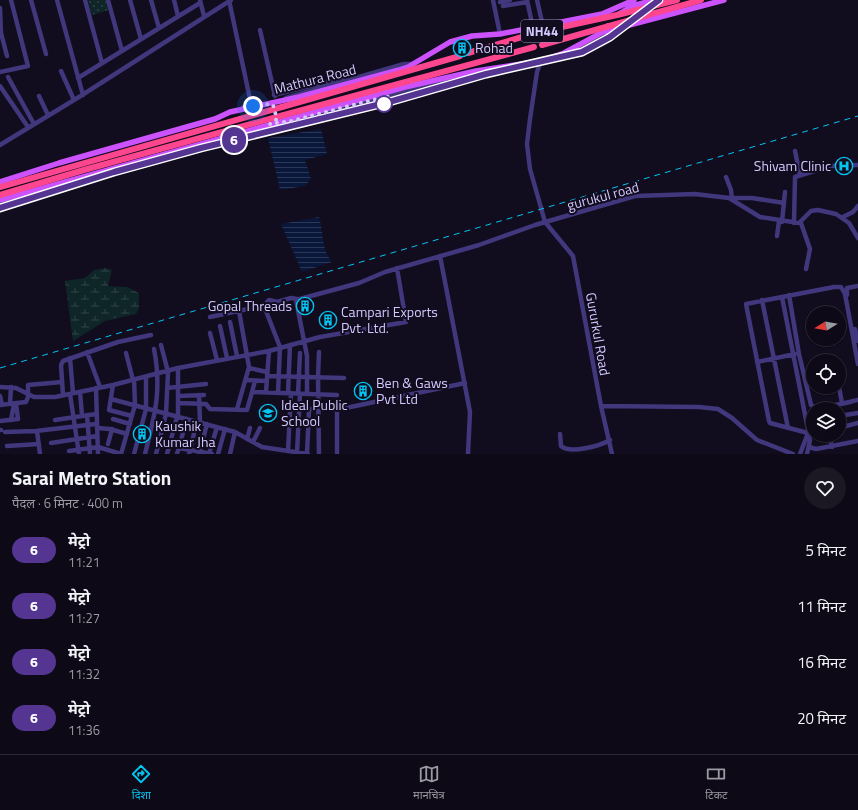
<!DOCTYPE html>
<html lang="hi">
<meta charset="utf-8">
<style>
:root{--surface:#0d0916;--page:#1b1723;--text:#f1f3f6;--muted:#9a9aa1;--line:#2d2a35;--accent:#03c5f1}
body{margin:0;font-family:"Titillium Web","Noto Sans Devanagari",sans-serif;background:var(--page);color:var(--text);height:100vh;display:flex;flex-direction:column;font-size:15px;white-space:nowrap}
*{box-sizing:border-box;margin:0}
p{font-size:13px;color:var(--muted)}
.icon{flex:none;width:22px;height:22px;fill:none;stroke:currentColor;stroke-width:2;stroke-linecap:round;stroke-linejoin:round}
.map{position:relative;height:454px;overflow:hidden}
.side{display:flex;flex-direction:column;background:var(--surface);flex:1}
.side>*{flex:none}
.badge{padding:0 8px;border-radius:13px;font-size:14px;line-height:26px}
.needle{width:26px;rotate:259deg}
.controls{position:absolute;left:806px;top:306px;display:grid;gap:8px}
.controls a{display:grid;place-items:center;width:40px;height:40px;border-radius:50%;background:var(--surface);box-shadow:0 1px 3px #0004,0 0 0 1px var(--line);font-size:20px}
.you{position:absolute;width:20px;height:20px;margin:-10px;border:3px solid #fff;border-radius:50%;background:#1a73e8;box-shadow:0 0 0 6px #1a73e833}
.map>.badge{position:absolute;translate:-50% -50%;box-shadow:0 0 0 2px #fff}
.round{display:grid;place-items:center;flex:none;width:42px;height:42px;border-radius:21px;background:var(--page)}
.overview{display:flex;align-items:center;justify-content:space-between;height:68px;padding:0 12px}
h1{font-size:19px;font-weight:700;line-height:30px}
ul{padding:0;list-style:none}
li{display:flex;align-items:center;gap:12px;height:56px;padding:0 12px}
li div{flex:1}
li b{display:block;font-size:15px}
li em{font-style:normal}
li .badge{min-width:44px;font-weight:700;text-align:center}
.dock{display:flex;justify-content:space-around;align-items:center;height:56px;border-top:1px solid var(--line);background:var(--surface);font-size:11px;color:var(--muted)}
.dock a{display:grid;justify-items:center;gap:2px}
.dock .active{color:var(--accent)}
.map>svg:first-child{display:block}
.green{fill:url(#green-dots)}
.wetland{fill:url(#wetland-marsh)}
.water{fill:url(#water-rules)}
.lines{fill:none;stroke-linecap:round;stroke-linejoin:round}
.minor{stroke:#40377c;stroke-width:4.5}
.major{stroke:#cb52fd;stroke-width:5.5}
.highway{stroke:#fd468e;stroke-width:6}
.rail{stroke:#03c5f1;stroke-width:1;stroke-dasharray:6 5;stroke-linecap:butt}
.highway-bridge{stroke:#fd468e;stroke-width:6}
.line-casing{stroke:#fff;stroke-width:9}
.line{stroke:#553592;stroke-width:6}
.walk{stroke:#d4c9fe;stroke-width:4;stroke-dasharray:0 7.2}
.stop-dot{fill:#fff;stroke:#553592;stroke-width:2}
.labels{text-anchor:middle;stroke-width:4;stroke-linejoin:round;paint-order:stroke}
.shield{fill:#110c1e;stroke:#9a90bb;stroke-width:1}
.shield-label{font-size:13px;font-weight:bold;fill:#d4c9fe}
.poi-label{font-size:14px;fill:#d4c9fe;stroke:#110c1e;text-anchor:start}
.street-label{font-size:14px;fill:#d4c9fe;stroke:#110c1e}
</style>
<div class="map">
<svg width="858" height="454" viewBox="0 0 858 454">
<defs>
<pattern id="green-dots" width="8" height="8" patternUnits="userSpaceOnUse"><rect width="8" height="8" fill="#0f2628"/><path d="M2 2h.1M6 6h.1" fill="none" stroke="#314448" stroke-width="1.8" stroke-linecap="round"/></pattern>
<pattern id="wetland-marsh" width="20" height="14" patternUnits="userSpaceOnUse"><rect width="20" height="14" fill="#0f2628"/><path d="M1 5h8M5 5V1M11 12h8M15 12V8" fill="none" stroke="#314448"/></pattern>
<pattern id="water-rules" width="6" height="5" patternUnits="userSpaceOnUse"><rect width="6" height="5" fill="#09173a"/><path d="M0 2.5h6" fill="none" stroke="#2c3758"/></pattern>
</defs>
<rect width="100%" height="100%" fill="#110c1e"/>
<path class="green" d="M88,0H107L109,10L92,15Z"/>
<path class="wetland" d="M105,268L112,270L108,286L127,287L139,293V308L136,314L105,321L73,341L65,281L85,278L94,270Z"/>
<path class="water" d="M321,129L327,154L305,160L311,179L305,186L280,190L268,138Z
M319,217C324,234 321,249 332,262L302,272L281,224Z"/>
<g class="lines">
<path class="minor" d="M31,0L46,54
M57,0L83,95
M85,0L102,63
M108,0L122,51
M130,0L141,39
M151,0L159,28
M174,0L178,16
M200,0L204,16
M229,0L250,99L242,109
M493,0L500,34
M527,0L533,28
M537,0L543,26
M500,2L510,0
M503,6L527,2
M0,8L1,33L7,56
M260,30L275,96
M541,61L537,72L530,119L527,144L530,169L545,222L573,256L601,406L699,407L718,409L732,418L757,440L793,454
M61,71L74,100
M0,72L28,66L11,0
M8,77L34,124
M78,78L200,3
M0,86L28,127
M274,95L342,78L343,82
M39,96L48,115
M286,98L404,64H412
M250,99L255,103L263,104
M327,111L442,82L447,77
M0,145L79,97L231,0
M795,151L800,175
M726,177L731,190L732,199
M732,198H752L784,203
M843,217L853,212L858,206
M782,222L785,192
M794,223L795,177L830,166L858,165
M801,223L810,249L806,269
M777,236L779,221
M440,256L470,412L468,454
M789,295L799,354L811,405C818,411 848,402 858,400
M847,295V288L858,286
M782,297L810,440L807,454
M762,300L788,428
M262,308L269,300L277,302L291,298L297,299
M210,317L257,307L263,308L266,311L280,347L278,393
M230,322L237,356
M220,326L227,358
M855,329L858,341
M210,333L217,360
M87,352L100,387
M319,352L318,377L319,454
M126,353L133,380
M70,358L73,393
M757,362L795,354
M249,368L267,372
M267,376L344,378
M246,380L267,381
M113,385L109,410L132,416
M0,387L16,388L34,397H55L113,385L178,368L269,351
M839,387L842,403
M96,388L98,454
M167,388L206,384
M80,392L82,415
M252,392L255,381
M266,392L269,351L320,337L406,322L397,268
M288,393L290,345
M70,394L79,454
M298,394L300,353
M307,394V356L296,300L359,283L385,272L479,245L535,225L635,196L695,194L729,198L760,217L799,223L811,211L818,210L836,214L849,223L858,238
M63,395L61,365L63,361L118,342L151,335
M199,395L200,422
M0,396L2,405
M179,396L204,395
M111,399L235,432L262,447L308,454
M180,403L206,404L210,409L247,410L252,392L337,395
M10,404L11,387
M0,405L26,402L28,397V385L62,382
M601,406L612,454
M237,409L249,367L239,311
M299,409H341L465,383
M87,415L90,454
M839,416L858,413
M178,418V368
M113,419L130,424
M11,420L14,404
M55,420L96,414
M0,421L18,419L16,403
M807,422L813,421
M97,428L110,429L127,434
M839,428L858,423
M0,430H1
M37,431L40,454
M5,432L36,431L96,424
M808,433L770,423L769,421L746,304L834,287H841L845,294L858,364
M560,434L561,446C570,454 600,446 610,440
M829,435L832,447
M247,439L250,428
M253,442L260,428
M51,443L97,436
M108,444L112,429
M7,446L39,444
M809,447L816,449L858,441
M179,448L212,454
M69,451L98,447L121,454
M288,451L291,393
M297,453L300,394
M121,454L135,405L134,379
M134,454L146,409V377
M145,454C155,414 162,390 154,349
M156,454L166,414L168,372L161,345
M167,454L177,417
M177,454L187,419
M189,454L197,421
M199,454L207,424
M209,454L217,427
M218,454L225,429
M230,454L235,432
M307,454L309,410
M337,454V409
M800,454L808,433"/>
<path class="major" d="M619,14L632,6L654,0
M603,32L724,0
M0,182L59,163L215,119L230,112L299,97L399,70L408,67L450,42L472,36L500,34L602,14L634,0
M0,200L405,87L476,71L541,61L564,53L603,32L608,26"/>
<path class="highway" d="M542,45L701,0
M468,53L539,32L617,15L677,0
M282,107L460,56
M284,115L534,47"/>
<path class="rail" d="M0,208L114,172L201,148L389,102L486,73L582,52L610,37L659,0
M0,368L858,116"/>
<path class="highway-bridge" d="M0,187L282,107
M0,195L84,170L284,115"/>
</g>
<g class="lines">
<defs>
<path id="line" d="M0,208L114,172L201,148L389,102L486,74L582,52L610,37L659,0"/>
</defs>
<use href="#line" class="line-casing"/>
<use href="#line" class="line"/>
<path class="walk" d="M253,106L264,104L273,105L277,119L270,124L291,121L388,96L384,104"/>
</g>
<defs>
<symbol id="building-ring" viewBox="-11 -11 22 22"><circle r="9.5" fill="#110c1e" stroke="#03c5f1" stroke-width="1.5"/><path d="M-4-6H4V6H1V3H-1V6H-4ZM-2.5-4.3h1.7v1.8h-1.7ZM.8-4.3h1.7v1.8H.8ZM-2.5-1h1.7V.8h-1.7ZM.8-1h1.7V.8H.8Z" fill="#03c5f1"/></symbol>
<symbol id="hospital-ring" viewBox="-11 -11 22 22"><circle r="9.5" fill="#110c1e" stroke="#03c5f1" stroke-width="1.5"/><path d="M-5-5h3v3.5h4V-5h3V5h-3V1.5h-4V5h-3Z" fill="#03c5f1"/></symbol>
<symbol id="school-ring" viewBox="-11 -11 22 22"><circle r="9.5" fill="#110c1e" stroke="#03c5f1" stroke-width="1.5"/><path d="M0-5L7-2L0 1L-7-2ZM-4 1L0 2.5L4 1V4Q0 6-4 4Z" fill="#03c5f1"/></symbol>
</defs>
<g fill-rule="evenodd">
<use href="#building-ring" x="452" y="38" width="20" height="20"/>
<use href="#hospital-ring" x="834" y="156" width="20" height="20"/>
<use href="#building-ring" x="295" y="296" width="20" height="20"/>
<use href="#building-ring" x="318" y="310" width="20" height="20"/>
<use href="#building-ring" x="353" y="381" width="20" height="20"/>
<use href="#school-ring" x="258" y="403" width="20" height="20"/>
<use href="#building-ring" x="132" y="424" width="20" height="20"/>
</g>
<circle class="stop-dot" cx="384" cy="104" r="8"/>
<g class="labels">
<rect class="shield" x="521" y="20" width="42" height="22" rx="3"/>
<g class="shield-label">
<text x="542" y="36">NH44</text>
</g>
<g class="poi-label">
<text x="475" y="53">Rohad</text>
<text x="831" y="171" text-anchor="end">Shivam Clinic</text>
<text x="292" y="311" text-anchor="end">Gopal Threads</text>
<text x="341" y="317">Campari Exports<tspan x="341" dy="16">Pvt. Ltd.</tspan></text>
<text x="376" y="388">Ben &amp; Gaws<tspan x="376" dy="16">Pvt Ltd</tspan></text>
<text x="281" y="410">Ideal Public<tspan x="281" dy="16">School</tspan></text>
<text x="155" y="431">Kaushik<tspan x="155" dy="16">Kumar Jha</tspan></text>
</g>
<g class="street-label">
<text transform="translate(315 79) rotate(-14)" y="5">Mathura Road</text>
<text transform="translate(603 196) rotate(-15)" y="5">gurukul road</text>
<text transform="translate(598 334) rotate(80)" y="5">Gururkul Road</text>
</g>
</g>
</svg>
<div class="controls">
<a><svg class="needle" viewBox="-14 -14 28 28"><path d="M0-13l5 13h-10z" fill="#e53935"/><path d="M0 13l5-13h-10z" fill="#9a9aa1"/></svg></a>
<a><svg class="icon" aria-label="locate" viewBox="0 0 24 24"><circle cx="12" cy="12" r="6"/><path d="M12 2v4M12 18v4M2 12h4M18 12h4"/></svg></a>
<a><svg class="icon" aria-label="layers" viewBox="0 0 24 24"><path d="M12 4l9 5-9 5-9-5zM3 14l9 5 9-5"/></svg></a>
</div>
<div class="you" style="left:253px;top:106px"></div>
<b class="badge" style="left:234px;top:140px;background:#553592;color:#fff">6</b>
</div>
<section class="side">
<div class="overview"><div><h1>Sarai Metro Station</h1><p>पैदल · 6 मिनट · 400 m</p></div><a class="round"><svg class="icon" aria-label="heart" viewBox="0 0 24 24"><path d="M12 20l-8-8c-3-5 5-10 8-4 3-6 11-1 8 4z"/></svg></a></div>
<ul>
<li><span class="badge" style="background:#553592;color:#fff">6</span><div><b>मेट्रो</b><p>11:21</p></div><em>5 मिनट</em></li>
<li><span class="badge" style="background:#553592;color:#fff">6</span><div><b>मेट्रो</b><p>11:27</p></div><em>11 मिनट</em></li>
<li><span class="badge" style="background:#553592;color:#fff">6</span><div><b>मेट्रो</b><p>11:32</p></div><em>16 मिनट</em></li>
<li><span class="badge" style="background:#553592;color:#fff">6</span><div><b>मेट्रो</b><p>11:36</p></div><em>20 मिनट</em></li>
</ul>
</section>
<nav class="dock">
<a class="active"><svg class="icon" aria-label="directions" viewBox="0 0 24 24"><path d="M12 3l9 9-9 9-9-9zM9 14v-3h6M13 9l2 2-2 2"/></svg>दिशा</a>
<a><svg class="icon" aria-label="map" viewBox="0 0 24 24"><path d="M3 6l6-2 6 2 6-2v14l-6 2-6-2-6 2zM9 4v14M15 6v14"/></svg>मानचित्र</a>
<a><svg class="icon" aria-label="tickets" viewBox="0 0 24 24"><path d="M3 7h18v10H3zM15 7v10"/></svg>टिकट</a>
</nav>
